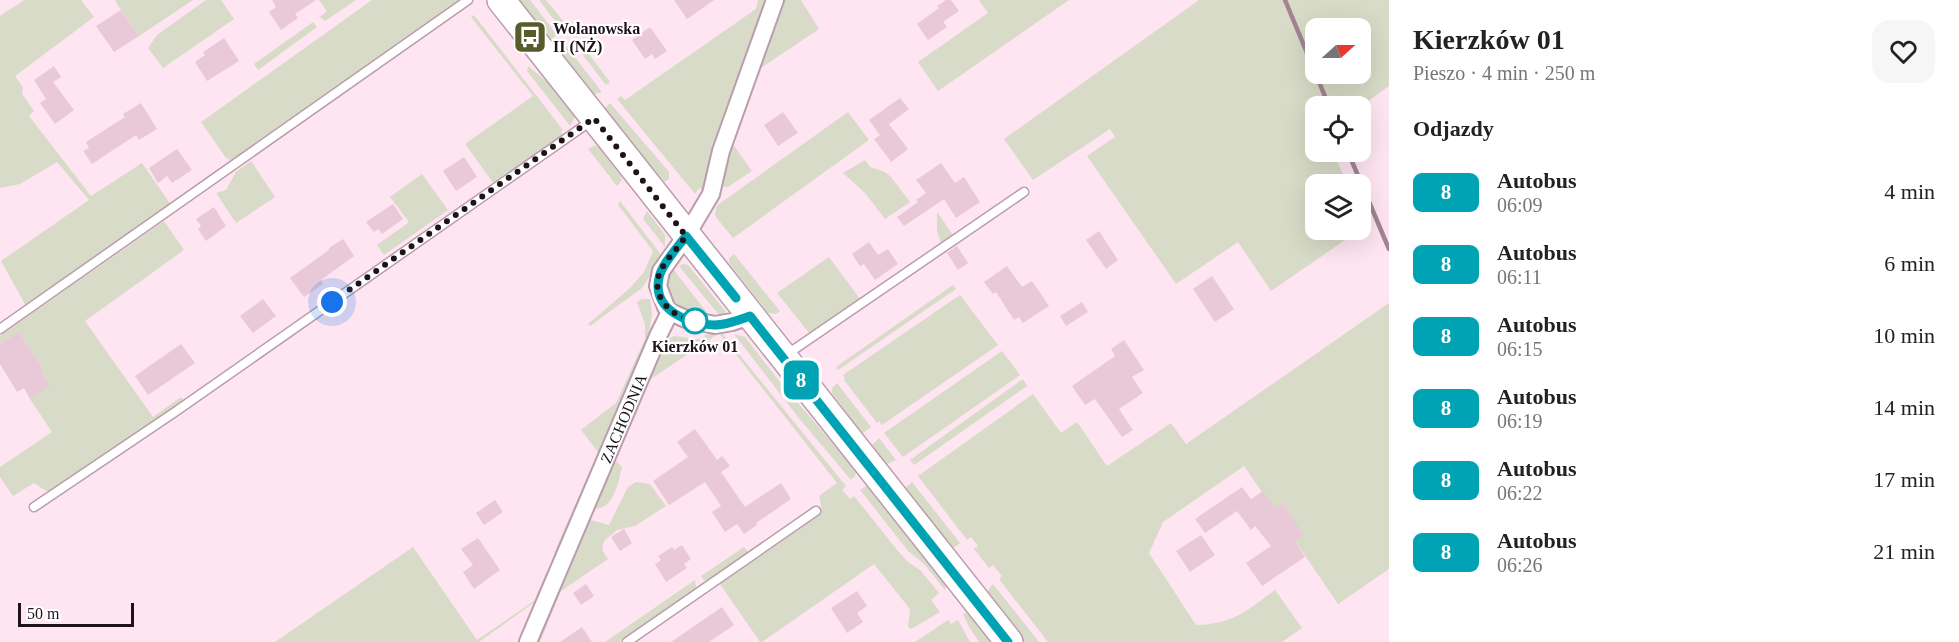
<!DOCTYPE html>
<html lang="pl">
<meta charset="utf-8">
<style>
:root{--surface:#fff;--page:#f6f6f6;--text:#222;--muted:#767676}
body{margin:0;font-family:"Times New Roman",serif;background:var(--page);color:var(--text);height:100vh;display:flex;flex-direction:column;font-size:22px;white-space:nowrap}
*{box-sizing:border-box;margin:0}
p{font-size:20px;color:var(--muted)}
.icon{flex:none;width:33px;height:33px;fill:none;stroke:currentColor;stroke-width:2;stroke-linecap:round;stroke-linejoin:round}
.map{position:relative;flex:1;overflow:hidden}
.side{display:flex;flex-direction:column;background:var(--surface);width:570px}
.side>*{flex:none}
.badge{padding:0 12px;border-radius:9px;font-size:21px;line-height:39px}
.needle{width:39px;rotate:69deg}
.fabs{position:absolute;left:1305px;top:18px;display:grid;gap:12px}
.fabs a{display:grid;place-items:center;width:66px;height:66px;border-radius:12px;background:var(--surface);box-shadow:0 6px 24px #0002;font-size:30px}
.scale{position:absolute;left:18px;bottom:15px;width:116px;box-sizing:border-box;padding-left:6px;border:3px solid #1e1319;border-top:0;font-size:16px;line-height:21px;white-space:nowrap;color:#1e1319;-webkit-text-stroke:4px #fff;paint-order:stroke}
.you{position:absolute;width:30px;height:30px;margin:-15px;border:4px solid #fff;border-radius:50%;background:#1a73e8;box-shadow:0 0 0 9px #1a73e833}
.map>.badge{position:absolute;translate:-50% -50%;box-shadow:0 0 0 3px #fff}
h2{padding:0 24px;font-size:22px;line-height:54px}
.round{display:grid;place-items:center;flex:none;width:63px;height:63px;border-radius:18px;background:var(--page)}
.summary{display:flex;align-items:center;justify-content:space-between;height:102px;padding:0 24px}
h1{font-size:28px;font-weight:700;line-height:45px}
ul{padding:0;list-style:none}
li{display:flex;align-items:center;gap:18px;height:72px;padding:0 24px}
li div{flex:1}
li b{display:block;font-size:22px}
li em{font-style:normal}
li .badge{min-width:66px;font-weight:700;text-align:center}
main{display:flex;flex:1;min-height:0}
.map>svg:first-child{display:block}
.green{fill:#d8dbc7;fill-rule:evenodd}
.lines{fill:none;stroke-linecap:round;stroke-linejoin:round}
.stream{stroke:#a38493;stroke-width:4.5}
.building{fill:#e9c8d8}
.lane-casing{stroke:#ba9dac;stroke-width:11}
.street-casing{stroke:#ba9dac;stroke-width:20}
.primary-casing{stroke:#ba9dac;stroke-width:30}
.lane{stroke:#fff;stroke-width:8}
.street{stroke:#fff;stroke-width:16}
.primary{stroke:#fff;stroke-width:27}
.line-casing{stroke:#fff;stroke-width:14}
.line{stroke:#00a3b4;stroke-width:9}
.walk{stroke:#1e1319;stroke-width:6;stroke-dasharray:0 10.8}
.stop-dot{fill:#fff;stroke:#00a3b4;stroke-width:3}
.labels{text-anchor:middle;stroke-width:4.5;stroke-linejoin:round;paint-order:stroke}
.poi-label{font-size:16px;font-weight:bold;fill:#1e1319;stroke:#fff;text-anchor:start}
.stop-label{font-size:16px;font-weight:bold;fill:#1e1319;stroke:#fff}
.street-label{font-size:16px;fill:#1e1319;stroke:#fff}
</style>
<main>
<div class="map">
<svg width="1389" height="642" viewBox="0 0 1389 642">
<rect width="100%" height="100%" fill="#fee5f1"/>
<path class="green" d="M24,0H81L94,17L15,76L23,87L22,94L34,111L29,116L91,196L142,163L171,205L26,306L1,261L89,200L57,162L20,184L0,188V16Z
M117,0H193L139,36L115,1Z
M206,0H221L234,19L163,68L148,48L157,35Z
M319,0H356L325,21L320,17L327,11Z
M372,0H458L459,2L239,155L231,160L226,158L201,122Z
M517,0H530L557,35L550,40L546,39Z
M539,0H546L564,22L572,23L562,30Z
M758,0H770L719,132L707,183L702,190L699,188L695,194L617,99L621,96L625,100L756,9Z
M781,0H801L819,29L761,68L732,143L752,171L728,187H724L721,184L724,159Z
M979,0H1069L938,91L918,62L988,13Z
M1199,0H1389V86L1360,107L1316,106V152H1333L1347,184H1316V230H1360L1361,218L1364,227L1271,291L1238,242L1176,284L1087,156L1115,137L1110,129L1033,180L1004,139ZM1360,28V74H1316V28Z
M474,15L563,130L561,132L563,135L494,184L465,144L533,96L471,17Z
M313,22L317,27L258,70L254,64Z
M576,37L610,82L606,85L572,41Z
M566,46L602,92L592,95L559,52Z
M528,66L551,85L575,117L570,126L527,71Z
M610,103L669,172V179L665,182L631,144L604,109Z
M848,112L869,140L733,238L715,216L716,208L719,204Z
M595,145L599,147L621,177L622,180L617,186L588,149Z
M865,160L870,167L885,172L891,177L910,202L885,219L865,193L843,173Z
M251,161L275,197L236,223L216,193L226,190L236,172Z
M422,174L448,210L384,255L377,245L409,222L390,197Z
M620,201L662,256L642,288L590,326L588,324L630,288L644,272L653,251L618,205Z
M647,211L665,235V247L643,219Z
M937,212L953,235L941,243L937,231Z
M164,221L184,250L85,321L153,417L181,397L184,401L53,490L46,491L34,483L13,496L0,477V467L52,432L30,399L49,386L41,373L44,370L19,332L0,344V336Z
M734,254L780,311L776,314L768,313L729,263V258Z
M829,257L860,299L810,334L777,293Z
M683,264L688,265L726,312L719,315L679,266Z
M673,269L709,315C683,309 655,301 673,269Z
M953,285L956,289L838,370L836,367Z
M960,295L998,345L882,425L879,421L877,423L844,380L845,378L843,375Z
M642,299H650L652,314L647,345L558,553H554L598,452L581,430L616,403L645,339V325L637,302Z
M1389,303V569L1338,604L1244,466L1163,522L1149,553L1196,625C1233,624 1246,611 1275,590L1302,628L1282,642H1048L999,579L1002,576L993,565L989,568L974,549L978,546L971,537L967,540L918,476L1033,394L1061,433L1077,422L1107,466L1171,423L1186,444Z
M721,332L846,486L842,490L850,499L854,496L898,551L907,561L921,571L939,593L931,600L940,612L911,629L908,627L910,609L874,564L762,642H760L720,584L817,517C824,510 821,505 819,496L837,483L719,333L648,381L622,444L620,441L664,337L667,340L674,336L704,340L705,335Z
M734,334L745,337L780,382L856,471L855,476L851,480L798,417Z
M1002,351L1020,375L903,457L884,433Z
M1023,379L1027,386L914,465L910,460Z
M837,383L871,427L863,433L860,431L832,393V388Z
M879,438L896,460L885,465L871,446Z
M615,460L622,467C618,482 615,508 595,509Z
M636,482L650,484L666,506L635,526L617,530L604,541L602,550L608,559L561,591L540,642H535L587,519L609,525L628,487Z
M912,482L960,543L955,547H949L905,490V488Z
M866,486L870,488L946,585L945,590L924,564L908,551L860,490Z
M413,547L477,640L534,601L547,571L548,575L539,599L479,642H275Z
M744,547L748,552L707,580H704L701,576Z
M695,580L696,588L693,590L619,642H605Z
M993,584L1039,642H1024L989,598L988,590Z
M965,613L970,615L991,642H979L969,627L963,614Z
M948,620L951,624L958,620L970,642H915Z"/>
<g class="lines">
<path class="stream" d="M1285,0L1329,106
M1348,152L1389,249"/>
</g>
<path class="building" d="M272,0H316L295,14L298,18L281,30L269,12L276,7Z
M674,0H714L687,19Z
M946,0H951L959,11L943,22L947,27L928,40L917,24L939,8L937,6Z
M121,10L139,36L114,52L96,26Z
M650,27L667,51L655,59L652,54L645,59L632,40Z
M224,38L239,61L207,81L195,62L205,55L203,52Z
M54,66L61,77L53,82L74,110L55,124L40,103L46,99L34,80Z
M900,98L909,109L889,124L908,149L891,162L874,139L880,135L869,120Z
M141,103L157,129L139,140L136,135L92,164L83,151L89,148L86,142L125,117L123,114Z
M783,112L798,133L778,146L764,125Z
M177,149L192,170L172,183L167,176L158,183L149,168Z
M464,157L477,177L456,191L443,171Z
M941,163L955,183L964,177L980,202L956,218L944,199L904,226L897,217L918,202L916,200L926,193L916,180Z
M393,204L403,219L382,234L378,229L374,232L366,222Z
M214,207L226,226L206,241L198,229L201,226L196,219Z
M1099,231L1118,260L1106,269L1086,240Z
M343,239L354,256L321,280L323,284L304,297L290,278L329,250V248Z
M869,242L878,255L888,249L898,264L875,280L864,264L860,266L852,254Z
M957,246L968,263L958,270L947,253Z
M1007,266L1022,287L1032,281L1049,306L1023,323L1019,317L1014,320L996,292L993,294L984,282Z
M1212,276L1234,309L1215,322L1193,289Z
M263,299L276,316L253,333L240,316Z
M1082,302L1088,312L1066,326L1060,316Z
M19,332L44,370L41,373L50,386L30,399L24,388L17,392L0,364V344Z
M1124,340L1144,370L1132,377L1143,393L1119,409L1133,430L1122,437L1095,399L1085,405L1072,386L1115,356L1111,349Z
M181,344L195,363L148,395L135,376Z
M695,429L717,460L722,456L730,466L721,472L745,507L781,483L791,499L756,523L757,525L744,534L737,524L725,532L712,512L721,506L705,482L669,505L653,481L688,457L677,442Z
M1242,487L1251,499L1263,491L1275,508L1282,503L1304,535L1295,541L1305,557L1262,586L1246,563L1271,546L1255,526L1251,530L1237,511L1205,533L1195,519Z
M495,500L503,512L484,525L476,513Z
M624,529L632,543L620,551L611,537Z
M1201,535L1215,555L1190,572L1176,551Z
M478,538L500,570L474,589L463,572L473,565L461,549Z
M682,545L691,559L684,564L687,568L666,582L655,564L661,560L658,556L672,547L674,550Z
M586,584L594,596L581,605L573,593Z
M857,591L867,606L857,613L863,622L847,633L831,608Z
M722,607L734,625L709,642H671Z
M582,627L592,642H560Z"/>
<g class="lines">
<defs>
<path id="lane" d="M0,329L468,0
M786,355L1024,192
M34,507L175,412L591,121
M627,642L816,511"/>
<g id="street">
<path d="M750,316L732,322L715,325L686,319L670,312L666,307L658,286L661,271L686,236L711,194L721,151L775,0"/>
<path id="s1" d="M528,642L659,334L670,312"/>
</g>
<path id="primary" d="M501,0L1009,642"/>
</defs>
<use href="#lane" class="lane-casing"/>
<use href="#street" class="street-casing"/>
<use href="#primary" class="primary-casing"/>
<use href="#lane" class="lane"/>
<use href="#street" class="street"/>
<use href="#primary" class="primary"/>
</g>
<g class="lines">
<defs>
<path id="line" d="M736,298L686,236C678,247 661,265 659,278C652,310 688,324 714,325C726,325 739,320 750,316L1008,642"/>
</defs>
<use href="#line" class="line-casing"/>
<use href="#line" class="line"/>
<path class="walk" d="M332,302L594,118L686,236C679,247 667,258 661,270C648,295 672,318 695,321"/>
</g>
<defs>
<symbol id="bus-square" viewBox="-11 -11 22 22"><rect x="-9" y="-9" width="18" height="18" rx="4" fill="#575c2a" stroke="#fff"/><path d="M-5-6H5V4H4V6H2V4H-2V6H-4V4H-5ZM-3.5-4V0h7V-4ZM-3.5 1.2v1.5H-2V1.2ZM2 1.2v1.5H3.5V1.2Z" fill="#fff"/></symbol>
</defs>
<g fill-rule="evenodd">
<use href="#bus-square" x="511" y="18" width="38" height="38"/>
</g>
<circle class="stop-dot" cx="695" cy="321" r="12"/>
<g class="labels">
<g class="poi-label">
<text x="553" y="34">Wolanowska<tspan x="553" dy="18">II (NŻ)</tspan></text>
</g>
<g class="stop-label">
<text x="695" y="352">Kierzków 01</text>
</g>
<g class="street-label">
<text dy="6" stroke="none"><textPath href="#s1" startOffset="243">ZACHODNIA</textPath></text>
</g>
</g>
</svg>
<div class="fabs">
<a><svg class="needle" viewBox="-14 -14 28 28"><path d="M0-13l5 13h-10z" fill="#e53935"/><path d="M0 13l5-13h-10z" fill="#767676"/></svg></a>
<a><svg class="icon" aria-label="locate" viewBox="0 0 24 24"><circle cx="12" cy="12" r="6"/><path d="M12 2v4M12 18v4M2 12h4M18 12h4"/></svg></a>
<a><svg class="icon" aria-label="layers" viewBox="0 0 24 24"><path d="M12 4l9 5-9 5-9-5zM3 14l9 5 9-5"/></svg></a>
</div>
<div class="scale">50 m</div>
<div class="you" style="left:332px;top:302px"></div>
<b class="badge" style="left:801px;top:380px;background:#00a3b4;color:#fff">8</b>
</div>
<section class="side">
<div class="summary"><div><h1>Kierzków 01</h1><p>Pieszo · 4 min · 250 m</p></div><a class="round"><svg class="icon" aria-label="heart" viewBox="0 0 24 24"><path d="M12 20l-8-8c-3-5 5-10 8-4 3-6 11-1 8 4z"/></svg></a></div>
<h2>Odjazdy</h2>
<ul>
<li><span class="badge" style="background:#00a3b4;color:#fff">8</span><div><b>Autobus</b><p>06:09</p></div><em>4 min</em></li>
<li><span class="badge" style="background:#00a3b4;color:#fff">8</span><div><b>Autobus</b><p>06:11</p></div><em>6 min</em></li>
<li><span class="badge" style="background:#00a3b4;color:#fff">8</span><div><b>Autobus</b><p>06:15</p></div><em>10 min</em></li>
<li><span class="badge" style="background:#00a3b4;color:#fff">8</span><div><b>Autobus</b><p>06:19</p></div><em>14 min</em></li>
<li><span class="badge" style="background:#00a3b4;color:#fff">8</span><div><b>Autobus</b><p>06:22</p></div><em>17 min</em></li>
<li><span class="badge" style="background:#00a3b4;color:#fff">8</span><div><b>Autobus</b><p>06:26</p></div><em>21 min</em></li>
</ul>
</section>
</main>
